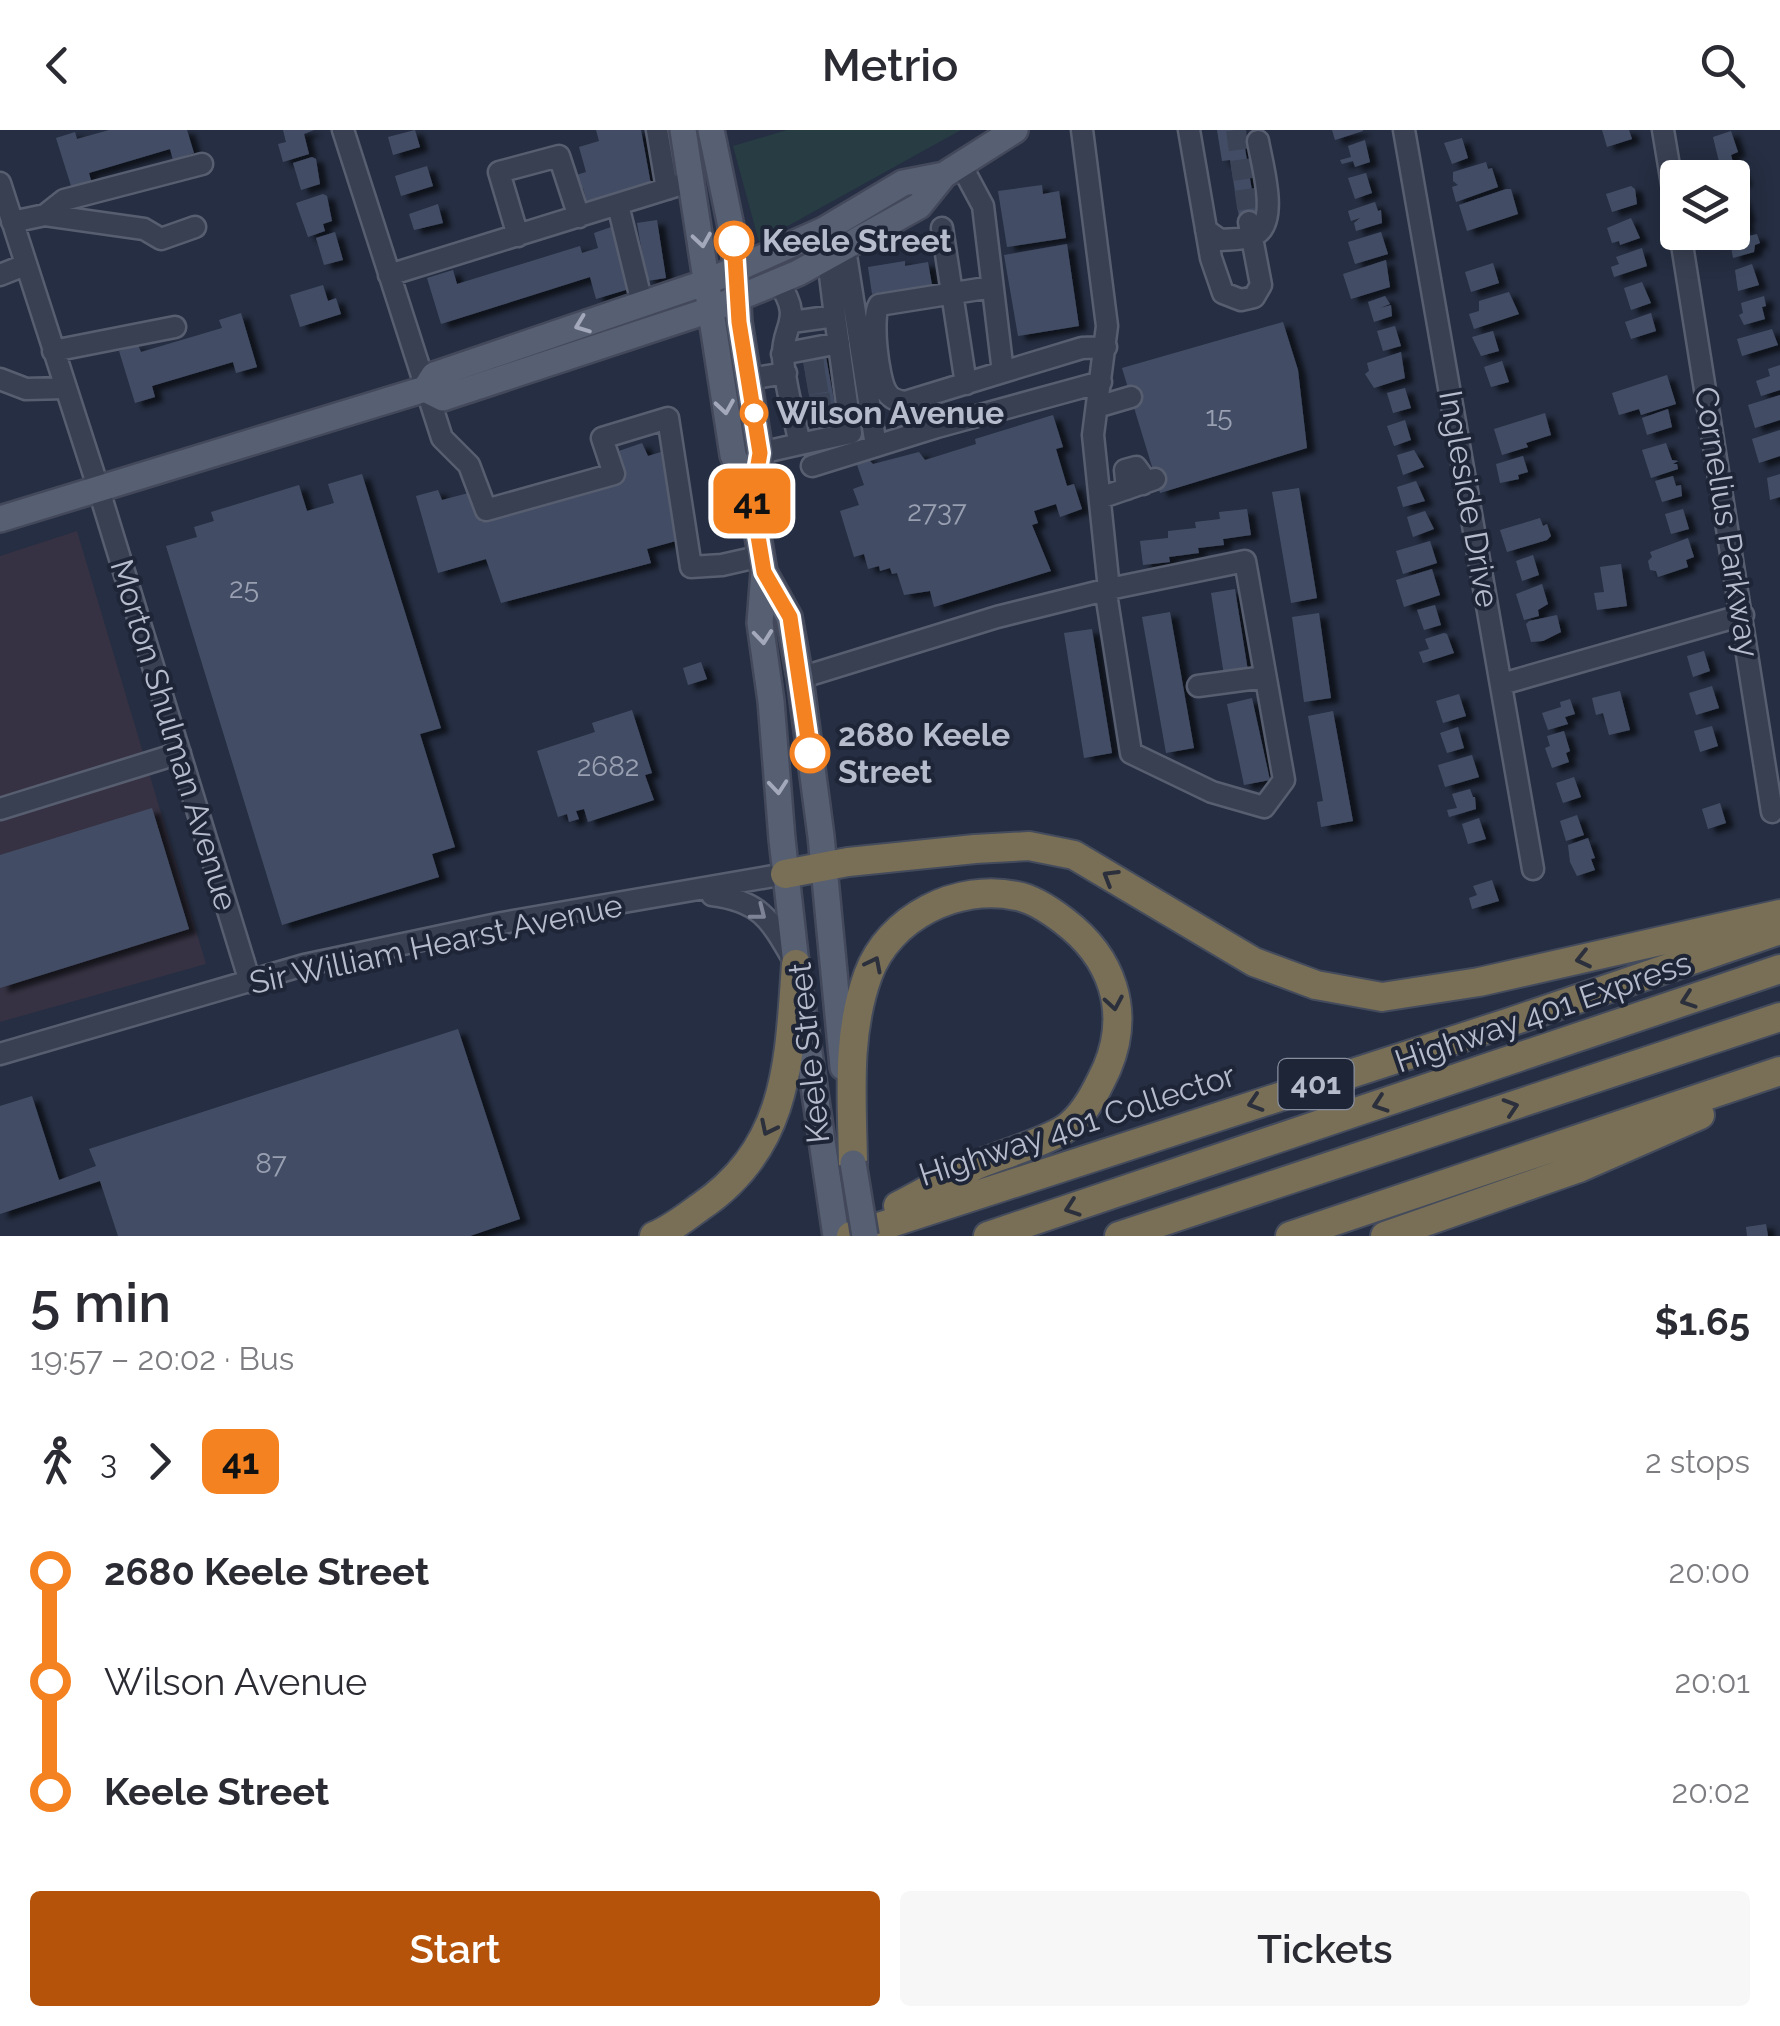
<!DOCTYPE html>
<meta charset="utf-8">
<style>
:root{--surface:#fff;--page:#f7f7f7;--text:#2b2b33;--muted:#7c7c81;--accent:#b45309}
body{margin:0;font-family:Raleway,sans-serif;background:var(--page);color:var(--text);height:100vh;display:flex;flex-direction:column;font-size:38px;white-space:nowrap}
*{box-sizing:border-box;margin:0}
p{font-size:32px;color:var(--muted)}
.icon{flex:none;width:55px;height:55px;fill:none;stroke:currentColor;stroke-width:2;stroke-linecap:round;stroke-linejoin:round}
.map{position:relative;height:1106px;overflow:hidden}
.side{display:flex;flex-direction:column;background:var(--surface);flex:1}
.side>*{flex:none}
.badge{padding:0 20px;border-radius:15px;font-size:35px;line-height:65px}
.controls{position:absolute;left:1660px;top:30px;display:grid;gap:20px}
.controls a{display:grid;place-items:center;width:90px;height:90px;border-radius:10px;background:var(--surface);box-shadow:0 5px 25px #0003;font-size:50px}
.map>.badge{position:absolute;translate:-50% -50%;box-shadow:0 0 0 5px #fff}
.legs{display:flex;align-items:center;gap:15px;height:110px;padding:0 30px;font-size:32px}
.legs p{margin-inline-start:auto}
.summary{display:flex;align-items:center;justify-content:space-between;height:170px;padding:0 30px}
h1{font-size:55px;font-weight:600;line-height:75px}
.primary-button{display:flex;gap:20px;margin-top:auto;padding:20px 30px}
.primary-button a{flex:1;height:115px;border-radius:10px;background:var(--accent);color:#fff;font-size:40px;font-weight:600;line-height:115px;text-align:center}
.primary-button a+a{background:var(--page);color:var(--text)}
ul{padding:0 30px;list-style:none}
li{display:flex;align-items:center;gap:35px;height:110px;font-size:38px}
li i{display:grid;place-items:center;width:15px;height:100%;margin:0 12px;background:currentColor}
li i::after{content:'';width:25px;height:25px;margin:-12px;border:8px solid;border-radius:50%;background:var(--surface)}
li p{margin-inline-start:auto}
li:first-child i{background:linear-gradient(#0000 50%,currentColor 0)}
li:last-child i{background:linear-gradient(currentColor 50%,#0000 0)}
header{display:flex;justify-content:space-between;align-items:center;height:130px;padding:0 30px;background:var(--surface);font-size:45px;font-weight:600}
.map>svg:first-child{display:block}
.medical{fill:#363243}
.green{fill:#273d43}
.building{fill:#434d65;filter:url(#shadow)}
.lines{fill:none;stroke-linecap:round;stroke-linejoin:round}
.minor-tunnel{stroke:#3b4357;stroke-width:20;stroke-dasharray:20 10;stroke-linecap:butt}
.minor-casing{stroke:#575e6f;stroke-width:25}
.major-casing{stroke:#43495b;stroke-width:30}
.highway-casing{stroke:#444b5c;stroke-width:32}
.minor{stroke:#394052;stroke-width:20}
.major{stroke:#575f72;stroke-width:25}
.highway{stroke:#786f56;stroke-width:28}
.major-bridge-casing{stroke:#43495b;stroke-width:30;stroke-linecap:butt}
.major-bridge{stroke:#575f72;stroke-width:25}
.oneway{stroke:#a3a9ba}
.oneway2{stroke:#2c303c}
.oneway3{stroke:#7e8495}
.line-1-casing{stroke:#fff;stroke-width:22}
.line-1{stroke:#f58220;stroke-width:15}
.stop-1-dot{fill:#fff;stroke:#f58220;stroke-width:5}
.labels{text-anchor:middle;stroke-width:8;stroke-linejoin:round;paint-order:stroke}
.number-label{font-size:28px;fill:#99a0b2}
.shield{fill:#1e2537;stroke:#888f9f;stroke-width:2.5}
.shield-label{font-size:30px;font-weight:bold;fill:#b6bccc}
.stop-label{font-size:32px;font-weight:bold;fill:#b6bccc;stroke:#1e2537;text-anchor:start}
.street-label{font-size:32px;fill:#b6bccc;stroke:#1e2537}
</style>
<header><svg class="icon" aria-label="back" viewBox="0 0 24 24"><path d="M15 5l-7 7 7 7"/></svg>Metrio<svg class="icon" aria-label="search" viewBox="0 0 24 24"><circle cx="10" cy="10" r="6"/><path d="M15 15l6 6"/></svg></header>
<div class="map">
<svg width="1780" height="1106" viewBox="0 0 1780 1106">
<defs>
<filter id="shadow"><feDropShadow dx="8" dy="4.5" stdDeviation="2.5" flood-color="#0009"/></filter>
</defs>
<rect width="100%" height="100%" fill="#252e42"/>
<path class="medical" d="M77,401L206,834L0,892V426Z"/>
<path class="green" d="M787,0H961L759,112L733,16Z"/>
<path class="building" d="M109,0H187L194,23L173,30L170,19L89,43L92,54L72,59L56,8L75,2L77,9Z
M283,0H314L304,4L309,24L283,32L278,14L286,12Z
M415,0L420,17L393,25L388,7Z
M596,0H641L652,60L588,76L583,58L577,60L573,46L586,42L579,17L599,11Z
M1217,0H1242L1257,91L1240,93L1230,30L1222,31Z
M1332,0H1363V1L1335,10Z
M1602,0H1629L1632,9L1607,17Z
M1731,1L1738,22L1731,25L1733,32L1720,36L1713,7Z
M1462,8L1468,28L1452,34L1444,13Z
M1365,10L1370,32L1355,37L1353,31L1342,34L1340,30L1351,27L1348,16Z
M312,27L316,29L320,54L301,60L293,33Z
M1486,32L1488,39L1492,38L1498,57L1456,72L1452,57L1458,55L1453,51V42Z
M1736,33L1745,51L1732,57V48H1721L1718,39Z
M427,36L433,56L401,66L395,46Z
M1366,43L1372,63L1355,69L1348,48Z
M1042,55L1043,64L1059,61L1066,108L1007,117L998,61Z
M1631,56L1635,59L1637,74L1612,82L1606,64Z
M1506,59H1511L1518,84L1467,101L1459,75Z
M323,64L327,66L332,91L323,94L325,101L308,107L296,73Z
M1741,66L1748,88L1744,89L1747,98L1732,102V69Z
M1375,72L1378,81L1381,80L1382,93L1356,101L1354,93L1360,88L1351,91L1348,81Z
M438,74L443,93L414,100L409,84Z
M1631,88L1640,108L1620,115L1619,111L1612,113L1607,98Z
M657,90L666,148L647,151L637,93Z
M614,96L629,159L596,169L590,147L441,194L427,148L453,140L457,154L580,116L582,123L598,118L594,103Z
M1747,101L1749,106L1757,104L1760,113L1755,115L1754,122L1733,128L1729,106Z
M335,102L343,130L324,135L316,108Z
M1381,102L1388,124L1355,134L1348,112Z
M1067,114L1079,196L1018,206L1004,125Z
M1642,118L1647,136L1614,147L1611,137L1619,134L1616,127Z
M1386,130L1390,157L1351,169L1343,144Z
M905,131V136L928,132L932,155L872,164L868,137Z
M1493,133L1499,153L1471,162L1465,142Z
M1752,134L1759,155L1738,161L1735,140Z
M1642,152L1651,173L1631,180L1624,158Z
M323,155L328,171L336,168L341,184L300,197L290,165Z
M1509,162L1519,184L1474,199L1469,184L1479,181V171Z
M1385,166L1390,174L1380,178L1391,175L1392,186L1374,192L1368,172Z
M1764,166L1766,176L1762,177L1765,189L1744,195L1739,185L1743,183L1741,173Z
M241,183L257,237L236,243L233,232L152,256L155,267L135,273L119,221L138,215L141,222L222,198L219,190Z
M1651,183L1656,201L1631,209L1625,192Z
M1283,192L1298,240L1307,318L1160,363L1122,238Z
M1395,196L1401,216L1383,221L1377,201Z
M1772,199L1778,215L1742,226L1737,209Z
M1493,201L1499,221L1481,226L1472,207Z
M825,221L837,287L814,291L802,226Z
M1401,222L1405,248L1374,258L1365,244L1369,241L1367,233Z
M1502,231L1509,252L1491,257L1484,237Z
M1780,235V260L1761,266L1756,251L1770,246L1768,239Z
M1667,245L1676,274L1641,285L1639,279L1619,285L1612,263Z
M1405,258L1411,278L1393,283L1387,263Z
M1780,265V290L1755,298L1748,275Z
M1668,279L1672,297L1647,305L1642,288Z
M1545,283L1551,305L1526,313L1528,317L1502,325L1494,299Z
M1053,285L1063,317L1056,319L1067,356L1074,354L1082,379L1060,387L1056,374L1034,381L1038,393L1032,395L1051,441L934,477L930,461L904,465L897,443L892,444L890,438L880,441L879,436L868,439L864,424L854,427L840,381L859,375L853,359L864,355L855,329L865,326L873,334L919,322L925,330L976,314L975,309Z
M1405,290L1411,310L1394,316L1387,296Z
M1780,300V326L1759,333L1752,309Z
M642,313L648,326L661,322L676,411L647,419L651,433L501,473L486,429L438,443L416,366L438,360L442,370L472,362L481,392L622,350L613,323Z
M1666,313L1672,330L1678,331L1673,334H1677L1678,339L1651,348L1642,320Z
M1414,320L1424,337L1403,345L1397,325Z
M1523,326L1528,342L1518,345L1519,349L1500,353L1496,334Z
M362,344L441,598L420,604L455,717L432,724L439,747L282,795L166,416L197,407L194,397L214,391L211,382L299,355L307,381L334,373L328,354Z
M1780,344V367L1770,370L1767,348Z
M1673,346L1676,356L1681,355L1682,366L1662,372L1655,351Z
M1416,351L1425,371L1403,377L1397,357Z
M1299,358L1317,468L1291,473L1272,362Z
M1247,379L1251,405L1223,409L1224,415L1198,418L1199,423L1169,427L1170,432L1143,435L1140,411L1168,408V401L1196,398L1195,392L1220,389L1219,382Z
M1683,379L1689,399L1671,404L1665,384Z
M1425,381L1434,399L1413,407L1407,387Z
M1540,388L1543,396L1547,394L1551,406L1547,410L1507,422L1500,400Z
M1688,408L1694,427L1686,430L1688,437L1658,447L1656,441L1650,440L1648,431L1652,427L1650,422Z
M1430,411L1437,433L1403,444L1396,421Z
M1533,425L1539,445L1522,451L1516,431Z
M1621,434L1627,476L1597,480L1594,463L1604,462L1600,437Z
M1432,439L1440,465L1404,477L1396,450Z
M1542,454L1548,474L1538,480L1539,486L1524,490L1516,464Z
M1235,459L1248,541L1224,545L1211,463Z
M1435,475L1441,495L1424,500L1417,480Z
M1170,482L1194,618L1166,623L1142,487Z
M1319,483L1331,568L1304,572L1292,487Z
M1557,485L1561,502L1543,511L1531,512L1526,494L1529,491Z
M1092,499L1112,623L1084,628L1064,503Z
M1444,503L1447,504L1454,523L1423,533L1419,522L1429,519L1425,509Z
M1704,521L1710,541L1693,547L1687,526Z
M701,532L707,549L688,555L683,538Z
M1712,556L1719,578L1696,585L1689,563Z
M1620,561L1630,600L1609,605L1603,583L1596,585L1592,568Z
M1459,564L1466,586L1443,593L1436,571Z
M1252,568L1270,650L1244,655L1227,574Z
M1570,569L1575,584L1565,587L1568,594L1548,600L1542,583L1561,577L1560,572Z
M632,580L652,643L645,645L654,670L588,692L584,679L576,681L579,689L569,692L567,684L558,687L537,621L595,602L592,593Z
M1333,581L1353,691L1321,697L1317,672L1323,671L1308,586Z
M1712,596L1718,616L1700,622L1694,601Z
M1458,597L1464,618L1447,623L1440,603Z
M1564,601L1570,621L1566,623L1569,632L1552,638L1545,618L1550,616L1547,606Z
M1472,625L1479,647L1445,657L1438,635Z
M1574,647L1581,667L1563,673L1556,653Z
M1470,659L1473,667H1475L1476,679L1449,687L1447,680L1457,678L1452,664Z
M1720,673L1726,693L1708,699L1702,679Z
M152,678L189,799L0,858V725Z
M1577,685L1584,705L1566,711L1560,691Z
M1479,688L1486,709L1468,714L1462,694Z
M1588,708L1595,728L1591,729L1595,740L1577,746L1570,732L1568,715Z
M1492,750L1499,771L1472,779L1469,768L1477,765L1473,756Z
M458,899L520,1089L470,1106H118L100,1051L0,1084V976L32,966L59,1050L96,1036L89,1019Z
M1766,1094L1768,1106H1747L1746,1097Z"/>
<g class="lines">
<path class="minor-tunnel" d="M1236,0L1249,92
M804,235L827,232
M807,255L830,251
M811,275L834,272"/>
<defs>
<path id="minor" d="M343,0L442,308L469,335L486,380L614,344L602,308L668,288L691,437L722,435L762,426
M657,0L667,59
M1189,0L1211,128L1223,163L1241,170L1254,167L1261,155L1249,92
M1404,0L1533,739
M1663,0L1678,90
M961,35L983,76L1003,242L1082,218L1106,217
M0,53L98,357L250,852
M618,75L642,173
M45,85L64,70L202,34
M12,92L45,85L144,99L161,109L195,97
M942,98L966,254
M1206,100L1220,110C1230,109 1242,110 1252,106C1281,96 1262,35 1258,11
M1680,102L1772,682
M518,106L499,42L559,26L579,87
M845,119L876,316
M828,129L835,186
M0,145L25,135
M389,145L692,51
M778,152C805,191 781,195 783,228C785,256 794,286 800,314L851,303L835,186L792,192
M992,157L879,175C871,187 878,248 886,261C890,269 897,271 905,272L1003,242
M53,221L175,197
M782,224L839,213
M0,249L26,259L66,258
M749,249L786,243
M1097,277L1131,267
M760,323L800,314
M812,336L937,297L1101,252
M1127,359L1125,340L1136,337L1141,344L1143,354
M1100,368L1155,349
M800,548L997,487L1109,459L1245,431L1284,650L1264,677L1212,662L1131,623L1107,470L1109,459L1093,305L1107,196L1082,0
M1502,554L1743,485
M1198,556L1265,547
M0,679L180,623
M712,765C760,771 770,789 793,829
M0,924L304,835L502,793L785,744"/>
<path id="major" d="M683,0L733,325L752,370L764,442L760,493L771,571L782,709L796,834L836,1106
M711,0L734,111L739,192L760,323L752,370
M425,259L443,268L710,180L798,143L919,76L944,45L1015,0
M0,389L425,259L434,245L707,152L824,100L903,53L944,45
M764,442L789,487L800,548L821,706L843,937"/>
<path id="highway" d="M785,744L848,732L975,719L1029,716L1074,725L1254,832L1316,855L1382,867L1479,852L1780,784
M853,1033C852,969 846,905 868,845C889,787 958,753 1017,766C1033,769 1051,781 1064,791C1112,827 1131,881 1107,938C1098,957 1087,981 1070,995C1055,1009 1001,1025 979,1034C952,1046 925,1062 898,1076
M654,1106C671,1099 685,1088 700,1077C789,1017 789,931 796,834
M851,1106L1510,892L1780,800
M988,1106L1780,839
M1119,1106L1780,887
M1290,1106L1780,941
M1385,1106L1579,1038L1700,985"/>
</defs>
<use href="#minor" class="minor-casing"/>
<use href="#major" class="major-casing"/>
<use href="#highway" class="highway-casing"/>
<use href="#minor" class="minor"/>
<use href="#major" class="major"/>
<use href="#highway" class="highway"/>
<defs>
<path id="major-bridge" d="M853,1033L865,1106"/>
</defs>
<use href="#major-bridge" class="major-bridge-casing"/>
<use href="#major-bridge" class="major-bridge"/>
</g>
<defs><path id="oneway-chevron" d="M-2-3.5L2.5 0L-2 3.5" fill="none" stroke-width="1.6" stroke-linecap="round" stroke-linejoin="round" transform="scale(2.5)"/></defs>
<g class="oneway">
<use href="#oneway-chevron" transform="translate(702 110) rotate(81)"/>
<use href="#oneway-chevron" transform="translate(582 195) rotate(159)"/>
<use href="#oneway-chevron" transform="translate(725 277) rotate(81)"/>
<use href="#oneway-chevron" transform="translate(763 507) rotate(84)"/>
<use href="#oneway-chevron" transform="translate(778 657) rotate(85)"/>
</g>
<g class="oneway2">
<use href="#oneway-chevron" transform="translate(1110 747) rotate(-149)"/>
<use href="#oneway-chevron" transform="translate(1583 829) rotate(167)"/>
<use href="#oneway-chevron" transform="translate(874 834) rotate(-63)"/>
<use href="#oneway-chevron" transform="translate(1688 870) rotate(161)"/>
<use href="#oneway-chevron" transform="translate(1114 873) rotate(80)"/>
<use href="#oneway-chevron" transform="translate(1255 973) rotate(162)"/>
<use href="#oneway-chevron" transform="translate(1380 974) rotate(161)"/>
<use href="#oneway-chevron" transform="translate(1511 977) rotate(-18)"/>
<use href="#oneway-chevron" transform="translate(768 998) rotate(116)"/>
<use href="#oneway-chevron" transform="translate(1072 1078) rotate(161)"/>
</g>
<use class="oneway3" href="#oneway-chevron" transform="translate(759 783) rotate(38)"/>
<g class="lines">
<defs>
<path id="line-1" d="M734,111L739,192L760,323L752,370L764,442L790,487L810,623"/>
</defs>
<use href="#line-1" class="line-1-casing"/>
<use href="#line-1" class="line-1"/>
</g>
<g class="stop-1-dot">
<circle cx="734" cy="111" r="18"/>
<circle cx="754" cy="283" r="12"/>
<circle cx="810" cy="623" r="18"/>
</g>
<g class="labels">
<g class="number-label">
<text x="1219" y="296">15</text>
<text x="937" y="391">2737</text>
<text x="244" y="468">25</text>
<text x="608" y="646">2682</text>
<text x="271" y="1043">87</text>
</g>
<rect class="shield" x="1278.5" y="929" width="75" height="50" rx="8"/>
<g class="shield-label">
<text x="1316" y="964">401</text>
</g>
<g class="stop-label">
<text x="762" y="122">Keele Street</text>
<text x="776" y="294">Wilson Avenue</text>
<text x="838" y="616">2680 Keele<tspan x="838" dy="37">Street</tspan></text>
</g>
<g class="street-label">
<text transform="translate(1469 369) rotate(80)" y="11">Ingleside Drive</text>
<text transform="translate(1727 392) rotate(81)" y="11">Cornelius Parkway</text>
<text transform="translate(174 605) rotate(73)" y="11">Morton Shulman Avenue</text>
<text transform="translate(436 814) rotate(-12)" y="11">Sir William Hearst Avenue</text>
<text transform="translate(1543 882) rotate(-19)" y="11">Highway 401 Express</text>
<text transform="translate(809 923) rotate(-96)" y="11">Keele Street</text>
<text transform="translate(1077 995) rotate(-18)" y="11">Highway 401 Collector</text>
</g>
</g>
</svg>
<div class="controls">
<a><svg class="icon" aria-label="layers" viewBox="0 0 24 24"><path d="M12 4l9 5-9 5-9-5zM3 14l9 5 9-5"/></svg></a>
</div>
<b class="badge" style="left:752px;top:371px;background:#f58220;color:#111">41</b>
</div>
<section class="side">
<div class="summary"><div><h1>5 min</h1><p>19:57 – 20:02 · Bus</p></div><b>$1.65</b></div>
<div class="legs"><svg class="icon" aria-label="walk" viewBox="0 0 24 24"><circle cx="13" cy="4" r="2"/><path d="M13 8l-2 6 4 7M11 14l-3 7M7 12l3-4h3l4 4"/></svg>3<svg class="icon" aria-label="forward" viewBox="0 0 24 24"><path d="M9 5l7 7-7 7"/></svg><b class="badge" style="background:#f58220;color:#111">41</b><p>2 stops</p></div>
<ul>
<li><i style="color:#f58220"></i><b>2680 Keele Street</b><p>20:00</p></li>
<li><i style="color:#f58220"></i><span>Wilson Avenue</span><p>20:01</p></li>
<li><i style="color:#f58220"></i><b>Keele Street</b><p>20:02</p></li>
</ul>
<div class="primary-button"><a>Start</a><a>Tickets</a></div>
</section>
